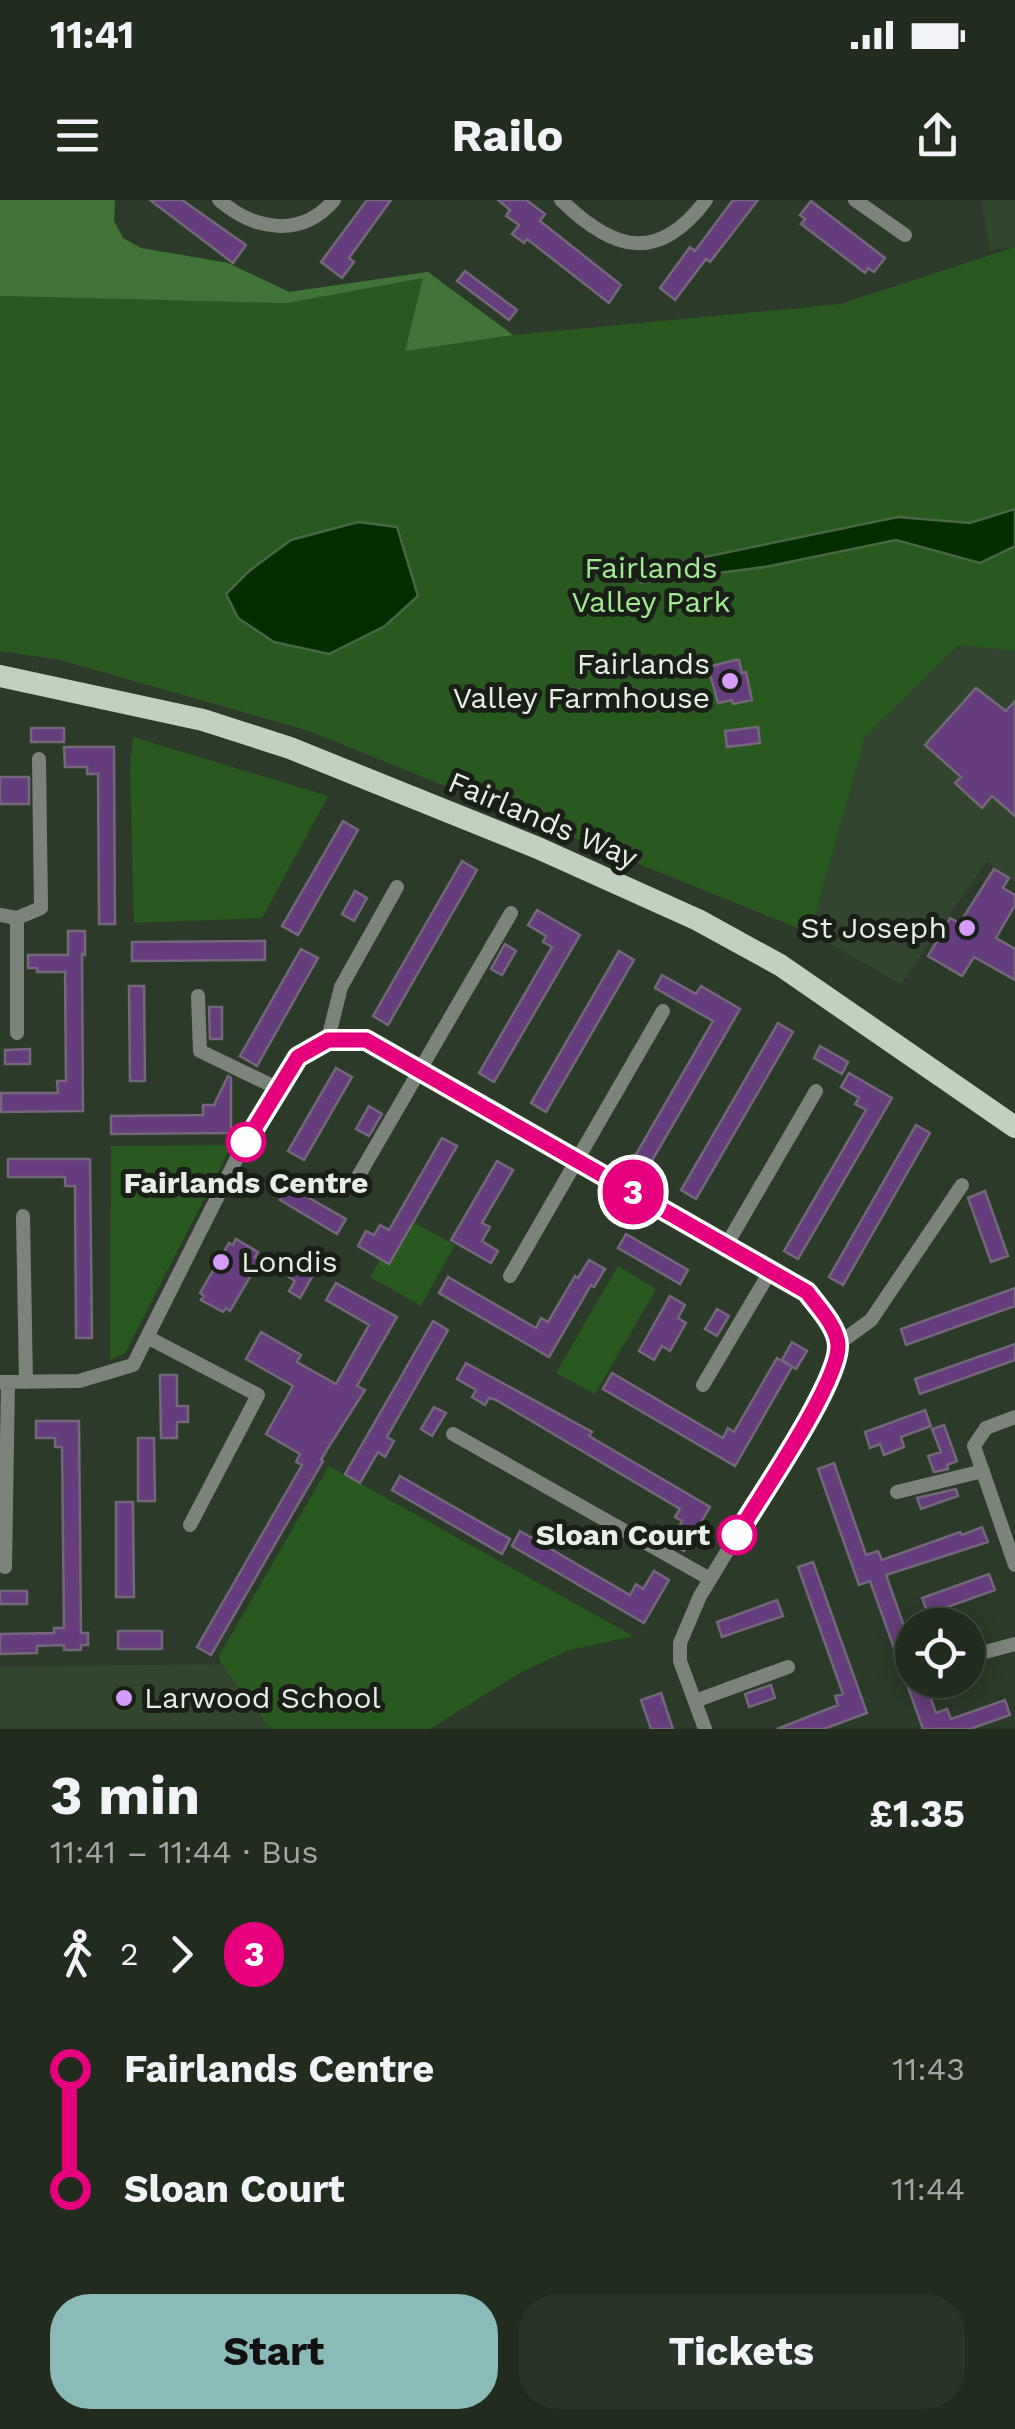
<!DOCTYPE html>
<meta charset="utf-8">
<style>
:root{--surface:#212c1f;--page:#293428;--text:#f1f3f6;--muted:#a2a7a4;--line:#3e483d;--accent:#8bbbb9}
body{margin:0;font-family:"Work Sans",sans-serif;background:var(--page);color:var(--text);height:100vh;display:flex;flex-direction:column;font-size:38px;white-space:nowrap}
*{box-sizing:border-box;margin:0}
p{font-size:32px;color:var(--muted)}
.icon{flex:none;width:55px;height:55px;fill:none;stroke:currentColor;stroke-width:2;stroke-linecap:round;stroke-linejoin:round}
.map{position:relative;height:1529px;overflow:hidden}
.side{display:flex;flex-direction:column;background:var(--surface);flex:1}
.side>*{flex:none}
.badge{padding:0 20px;border-radius:32px;font-size:35px;line-height:65px}
.buttons{position:absolute;left:895px;top:1408px;display:grid;gap:20px}
.buttons a{display:grid;place-items:center;width:90px;height:90px;border-radius:50%;background:var(--surface);box-shadow:0 5px 25px #0003,0 0 0 2px var(--line);font-size:50px}
.map>.badge{position:absolute;translate:-50% -50%;box-shadow:0 0 0 5px #fff}
.legs{display:flex;align-items:center;gap:15px;height:110px;padding:0 50px;font-size:32px}
.legs p{margin-inline-start:auto}
.overview{display:flex;align-items:center;justify-content:space-between;height:170px;padding:0 50px}
h1{font-size:55px;font-weight:700;line-height:75px}
.action{display:flex;gap:20px;margin-top:auto;padding:20px 50px}
.action a{flex:1;height:115px;border-radius:40px;background:var(--accent);color:#111;font-size:40px;font-weight:700;line-height:115px;text-align:center}
.action a+a{background:var(--page);color:var(--text)}
ul{padding:0 50px;list-style:none}
li{display:flex;align-items:center;gap:35px;height:120px;font-size:38px}
li i{display:grid;place-items:center;width:15px;height:100%;margin:0 12px;background:currentColor}
li i::after{content:'';width:25px;height:25px;margin:-12px;border:8px solid;border-radius:50%;background:var(--surface)}
li p{margin-inline-start:auto}
li:first-child i{background:linear-gradient(#0000 50%,currentColor 0)}
li:last-child i{background:linear-gradient(currentColor 50%,#0000 0)}
.status{display:flex;justify-content:space-between;align-items:center;height:70px;padding:0 50px;background:var(--surface);direction:ltr}
.status svg{height:28px;fill:currentColor}
header{display:flex;justify-content:space-between;align-items:center;height:130px;padding:0 50px;background:var(--surface);font-size:45px;font-weight:700}
.map>svg:first-child{display:block}
.built{fill:#32452e}
.green{fill:#28591e}
.forest{fill:#407436}
.water{fill:#052e00;stroke:#486844;stroke-width:2.5}
.building{fill:#663d7c;stroke:#74677b;stroke-width:2.5}
.lines{fill:none;stroke-linecap:round;stroke-linejoin:round}
.street{stroke:#7c837b;stroke-width:14}
.primary{stroke:#c2d1bf;stroke-width:22}
.line-1-casing{stroke:#fff;stroke-width:22}
.line-1{stroke:#e6007e;stroke-width:15}
.poi-dot{fill:#d79bf9;stroke:#191f17;stroke-width:4}
.stop-1-dot{fill:#fff;stroke:#e6007e;stroke-width:5}
.labels{text-anchor:middle;stroke-width:10;stroke-linejoin:round;paint-order:stroke}
.park-label{font-size:30px;fill:#a1ea92;stroke:#191f17}
.poi-label{font-size:30px;fill:#e6efe4;stroke:#191f17;text-anchor:end}
.street-label{font-size:30px;fill:#e6efe4;stroke:#191f17}
.stop-label{font-size:30px;font-weight:bold;fill:#e6efe4;stroke:#191f17}
</style>
<div class="status"><b>11:41</b><svg viewBox="0 0 49 12"><path d="M0 12V9h3v3zM5 12V6h3v6zM10 12V3h3v9zM15 12V0h3v12zM26 1h20v11H26zM47 4h2v5h-2z"/></svg></div>
<header><svg class="icon" aria-label="menu" viewBox="0 0 24 24"><path d="M4 6h16M4 12h16M4 18h16"/></svg>Railo<svg class="icon" aria-label="share" viewBox="0 0 24 24"><path d="M12 15V3M7 8l5-5 5 5M5 13v7h14v-7"/></svg></header>
<div class="map">
<svg width="1015" height="1529" viewBox="0 0 1015 1529">
<rect width="100%" height="100%" fill="#2c3a29"/>
<path class="built" d="M981,0H1015V47L990,50Z
M958,445L1015,451V682L987,661L901,784L810,733L865,537Z
M221,1464L271,1529H0V1467Z"/>
<path class="green" d="M0,0H115L114,21L123,38L141,48L228,63L289,92L428,72L513,135L840,104L1015,47V451L958,445L865,537L810,733L306,530L60,460L0,451Z
M133,537L328,596L262,718L134,723L130,566Z
M232,945L125,1153L110,1160L111,946Z
M404,1017L455,1045L421,1106L370,1077Z
M618,1066L656,1089L595,1194L556,1173Z
M329,1266L633,1436L570,1450L523,1471L430,1529H271L221,1464L219,1456Z"/>
<path class="forest" d="M0,0H115L114,21L123,38L141,48L228,63L289,92L428,72L513,135L405,151L423,78L287,103L0,96Z"/>
<path class="water" d="M1015,309V346L980,363L896,340L765,367L641,383L651,368L898,317L970,323Z
M358,322L397,327L418,396L385,426L329,454L274,442L238,418L226,394L249,371L291,340Z"/>
<path class="building" d="M150,0H182L246,45L233,63Z
M367,0H391L349,58L354,62L342,78L321,62Z
M498,0H526L545,14L540,21L621,85L609,103L527,39L524,43L512,34L519,25L506,16L510,10Z
M733,0H758L710,62L706,59L675,100L660,88L690,47L695,51Z
M811,1L885,58L874,72L868,68L865,73L801,24L805,19L800,15Z
M465,71L517,110L509,120L457,81Z
M735,460H739L742,473L746,472L752,500L733,504L732,500L718,503L708,467Z
M976,488L1006,511L1015,501V616L992,596L982,608L955,583L961,577L925,545Z
M758,527L760,543L727,547L725,531Z
M31,528H64V542H31Z
M64,547H114L115,724H99L98,574H87V567H65Z
M0,577H29V604H0Z
M343,621L358,630L298,735L282,726Z
M462,661L477,670L388,825L373,816Z
M994,669L1009,678L1003,688L1015,695V705L996,738L1015,749V780L974,757L962,776L928,756L950,718L959,723L963,718Z
M355,691L367,698L354,721L342,714Z
M537,710L580,735L494,882L479,873L552,747L543,742L546,736L528,725Z
M68,731H85V755L82,754L83,911L1,912V893H58L57,881H66L65,772H37V768H28V755H68Z
M265,741V760L132,761V742Z
M505,744L516,751L502,775L491,769Z
M301,749L318,758L257,866L240,856Z
M619,751L634,760L546,912L531,903Z
M662,775L696,794L701,786L740,809L646,971L631,963L713,821L655,788Z
M129,786H144L145,881H130Z
M209,807H222V839H210Z
M778,823L793,832L696,999L681,990Z
M820,846L848,862L842,874L814,858Z
M30,849V864H5V850Z
M336,868L352,877L304,960L288,951Z
M849,873L892,898L798,1059L784,1051L866,910L855,904L859,898L841,887Z
M228,876L231,878V933L111,934V916L203,915V905H214Z
M369,906L382,914L369,936L356,929Z
M916,925L930,933L843,1085L829,1077Z
M442,938L457,946L389,1064L358,1046L366,1031L374,1035L380,1025L389,1030Z
M8,959H90L92,1138H76L75,986H65V977H8Z
M497,961L513,970L482,1023L490,1027L482,1041L498,1051L491,1063L451,1040Z
M288,986L346,1019L337,1034L280,1000Z
M985,991L1008,1056L991,1062L968,998Z
M626,1034L688,1070L680,1084L618,1048Z
M236,1039L258,1052L255,1057L260,1060L230,1111L226,1108L223,1112L201,1100L204,1096L200,1093L229,1043L233,1045Z
M299,1060L316,1070L300,1098L289,1091L295,1081L289,1077Z
M589,1060L605,1069L594,1087L591,1085L549,1157L439,1093L448,1077L536,1128L541,1118L548,1122L575,1076L578,1078Z
M336,1083L397,1117L357,1186L365,1190L328,1248L321,1260L323,1261L211,1455L197,1447L302,1265L296,1262L300,1254L266,1234L293,1186L246,1159L261,1132L301,1155L297,1162L336,1184L369,1125L326,1100Z
M1015,1088V1106L906,1145L901,1129Z
M670,1096L685,1105L678,1118L686,1123L670,1151L662,1146L654,1160L639,1151Z
M717,1109L729,1116L717,1136L705,1129Z
M433,1121L448,1130L387,1237L394,1241L385,1257L378,1252L360,1283L345,1274Z
M792,1142L807,1151L796,1169L782,1160Z
M1015,1144V1160L920,1194L915,1179Z
M777,1158L792,1167L735,1266L603,1189L612,1173L723,1238L728,1228L734,1232Z
M466,1163L592,1232L589,1236L710,1307L684,1351L670,1343L682,1321L675,1317L680,1309L496,1200L489,1198L485,1205L472,1197L476,1190L457,1179Z
M160,1175H177V1206H188V1222H177V1238H161Z
M434,1207L446,1213L432,1236L421,1229Z
M925,1210L931,1226L901,1237L904,1247L884,1255L880,1244L870,1248L865,1232Z
M36,1221H79L81,1433H88V1445H81V1450H64V1445L37,1446V1453L0,1454V1434L54,1433V1428H64L62,1247H55V1238H36Z
M944,1225L957,1261L947,1265L948,1269L934,1272L928,1256L941,1252L932,1229Z
M138,1238H154L155,1301H138Z
M834,1263L866,1355L878,1351L882,1360L960,1332L962,1335L982,1327L988,1342L886,1375L912,1449V1480H924L936,1513L947,1509L951,1519L1005,1500L1010,1515L970,1529H923L870,1381L859,1385L818,1269Z
M400,1276L510,1339L502,1354L392,1290Z
M956,1289L958,1296L921,1309L917,1298Z
M116,1302H133L134,1397H116Z
M520,1331L630,1395L636,1384L643,1389L654,1371L669,1380L644,1423L512,1346Z
M813,1362L867,1513L824,1529H777L838,1505L835,1496L843,1494L798,1367Z
M989,1374L995,1390L928,1414L922,1398Z
M0,1391H27V1404H0Z
M777,1400L783,1416L722,1437L717,1422Z
M118,1431H162V1449H118Z
M771,1485L775,1498L749,1507L745,1494Z
M661,1493L673,1529H651L641,1500Z"/>
<g class="lines">
<path class="street" d="M219,0C254,30 301,39 334,0
M561,0C613,51 658,64 706,0
M855,0L905,35
M0,715L17,718V833
M17,718L41,708L39,559
M198,796L200,851L279,889
M328,839L341,787L397,687
M352,987L511,713
M23,1016L26,1182
M727,1044L816,891
M510,1076L663,811
M147,1137L258,1195L190,1325
M838,1144L871,1120L962,985
M0,1182L79,1181L133,1165L245,942L298,857L328,839L366,840L807,1091L827,1119L838,1144L825,1190L700,1396L680,1443V1461L705,1529
M703,1185L771,1070
M1015,1217L986,1228L974,1246L1015,1365
M453,1234L710,1379
M897,1292L983,1271
M5,1367L8,1182
M974,1455L1015,1444
M695,1501L788,1467"/>
<path class="primary" d="M0,476L203,520L290,548L538,648L698,720L780,765L1015,927"/>
</g>
<g class="lines">
<defs>
<path id="line-1" d="M246,942L298,857L328,840H366L807,1092C817,1106 837,1126 838,1145C840,1181 759,1298 737,1335"/>
</defs>
<use href="#line-1" class="line-1-casing"/>
<use href="#line-1" class="line-1"/>
</g>
<g class="poi-dot">
<circle cx="730" cy="481" r="10"/>
<circle cx="967" cy="728" r="10"/>
<circle cx="221" cy="1062" r="10"/>
<circle cx="124" cy="1498" r="10"/>
</g>
<g class="stop-1-dot">
<circle cx="246" cy="942" r="18"/>
<circle cx="737" cy="1335" r="18"/>
</g>
<g class="labels">
<g class="park-label">
<text x="651" y="378">Fairlands<tspan x="651" dy="34">Valley Park</tspan></text>
</g>
<g class="poi-label">
<text x="710" y="474">Fairlands<tspan x="710" dy="34">Valley Farmhouse</tspan></text>
<text x="947" y="738">St Joseph</text>
<text x="241" y="1072" text-anchor="start">Londis</text>
<text x="144" y="1508" text-anchor="start">Larwood School</text>
</g>
<g class="street-label">
<text transform="translate(543 620) rotate(23)" y="10">Fairlands Way</text>
</g>
<g class="stop-label">
<text x="246" y="993">Fairlands Centre</text>
<text x="710" y="1345" text-anchor="end">Sloan Court</text>
</g>
</g>
</svg>
<div class="buttons">
<a><svg class="icon" aria-label="locate" viewBox="0 0 24 24"><circle cx="12" cy="12" r="6"/><path d="M12 2v4M12 18v4M2 12h4M18 12h4"/></svg></a>
</div>
<b class="badge" style="left:633px;top:992px;background:#e6007e;color:#fff">3</b>
</div>
<section class="side">
<div class="overview"><div><h1>3 min</h1><p>11:41 – 11:44 · Bus</p></div><b>£1.35</b></div>
<div class="legs"><svg class="icon" aria-label="walk" viewBox="0 0 24 24"><circle cx="13" cy="4" r="2"/><path d="M13 8l-2 6 4 7M11 14l-3 7M7 12l3-4h3l4 4"/></svg>2<svg class="icon" aria-label="forward" viewBox="0 0 24 24"><path d="M9 5l7 7-7 7"/></svg><b class="badge" style="background:#e6007e;color:#fff">3</b></div>
<ul>
<li><i style="color:#e6007e"></i><b>Fairlands Centre</b><p>11:43</p></li>
<li><i style="color:#e6007e"></i><b>Sloan Court</b><p>11:44</p></li>
</ul>
<div class="action"><a>Start</a><a>Tickets</a></div>
</section>
